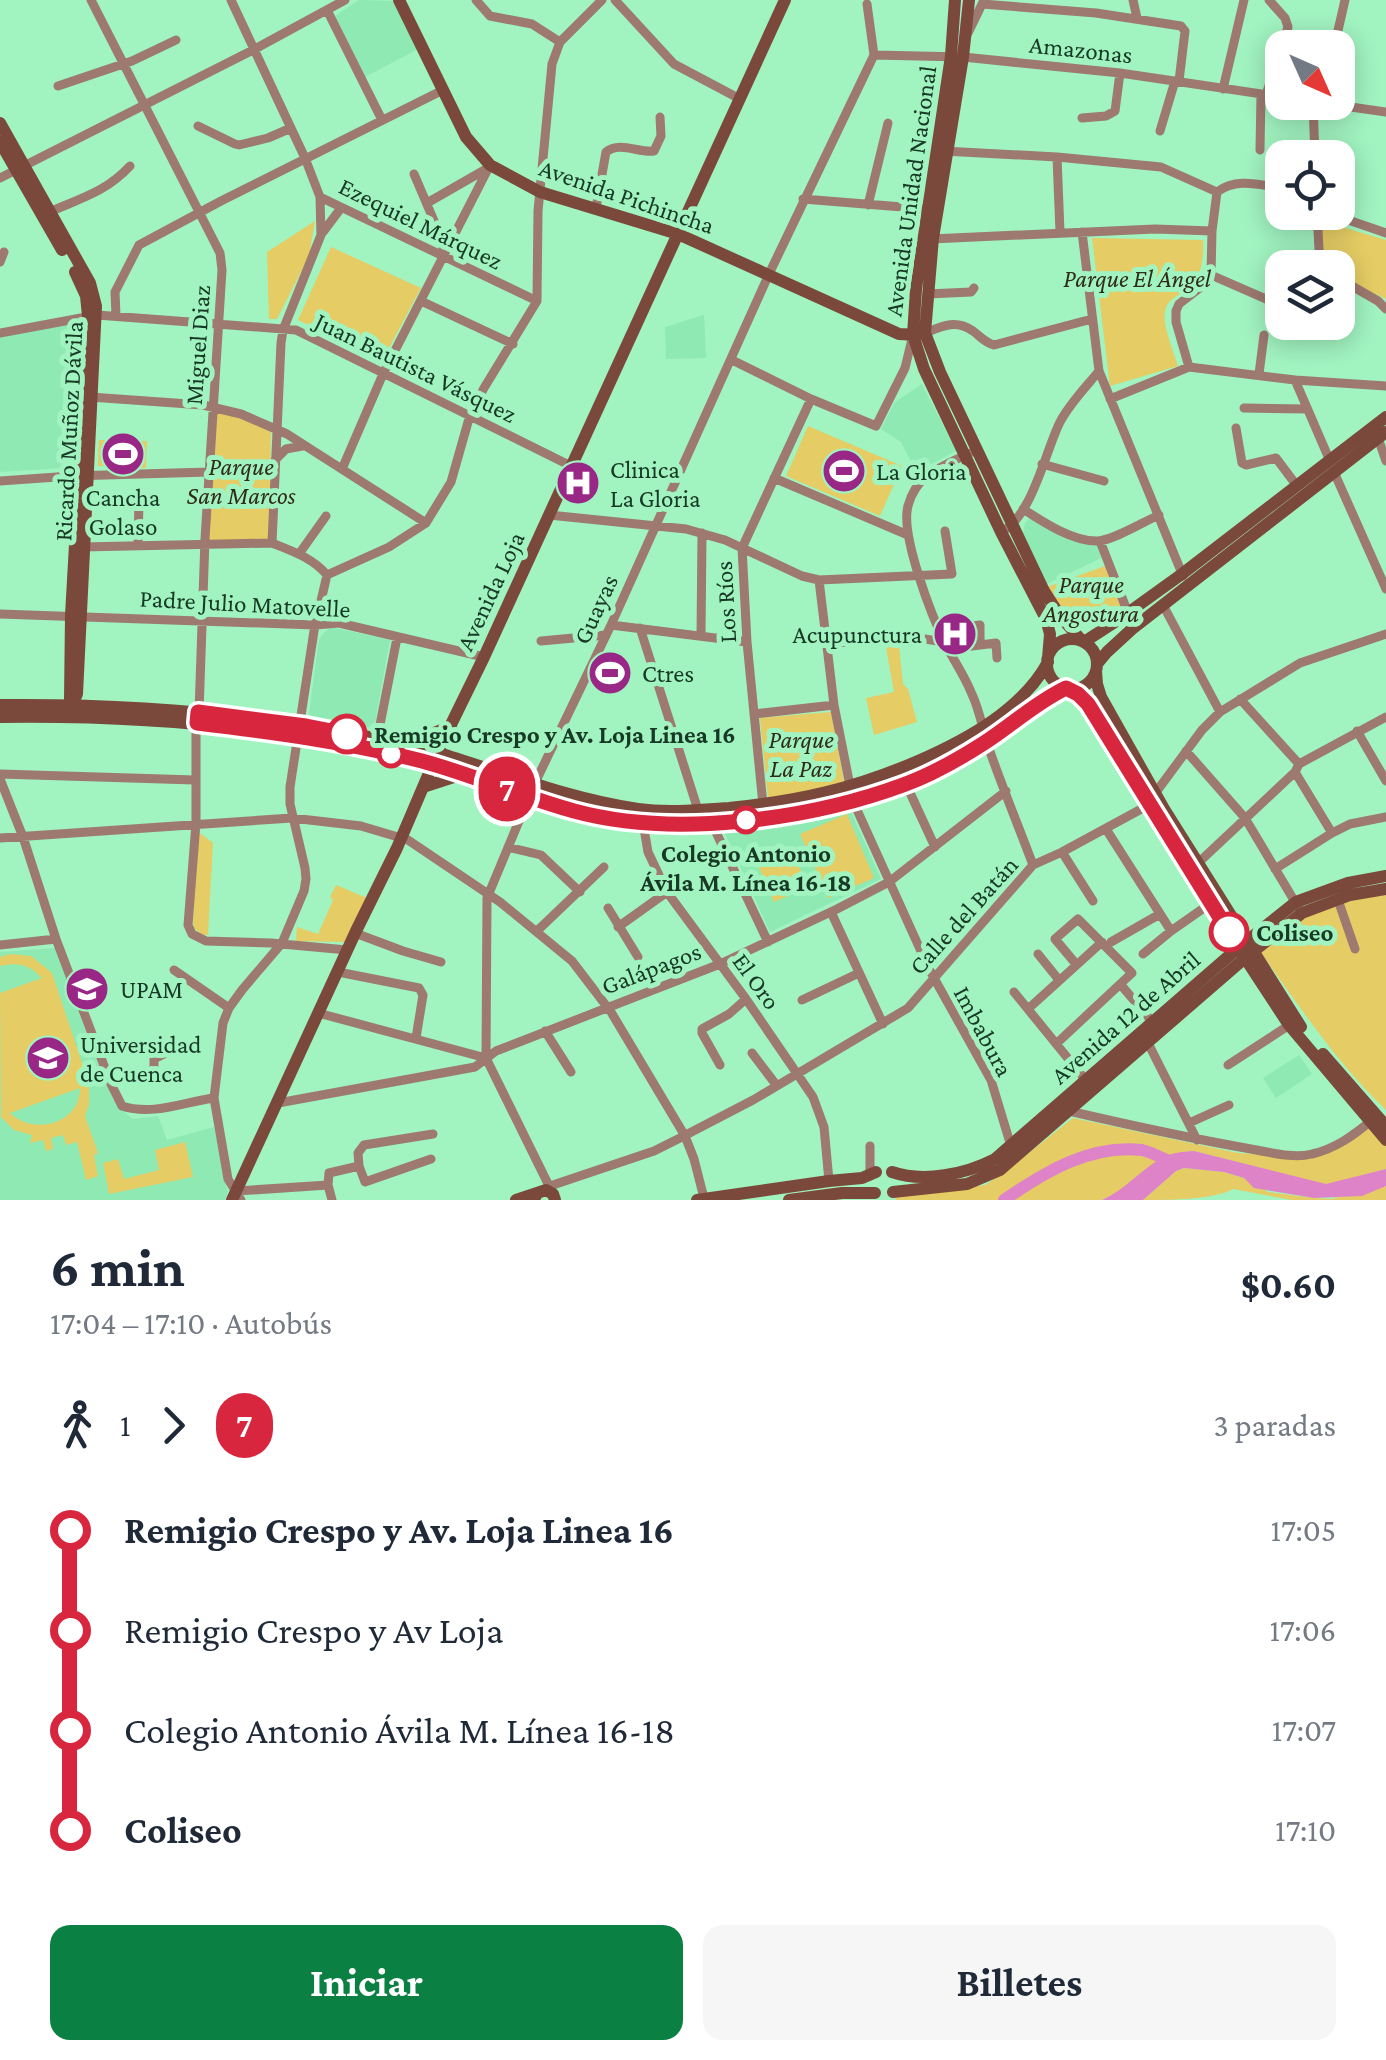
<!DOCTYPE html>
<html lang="es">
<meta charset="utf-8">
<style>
:root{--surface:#fff;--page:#f6f6f7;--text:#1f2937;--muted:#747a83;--accent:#0b8043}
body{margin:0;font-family:"Crimson Pro",serif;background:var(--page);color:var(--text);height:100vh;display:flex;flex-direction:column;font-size:38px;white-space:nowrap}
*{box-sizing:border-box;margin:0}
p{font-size:32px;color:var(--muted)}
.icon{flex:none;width:55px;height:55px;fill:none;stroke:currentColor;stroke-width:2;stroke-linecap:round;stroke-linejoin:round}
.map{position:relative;height:1200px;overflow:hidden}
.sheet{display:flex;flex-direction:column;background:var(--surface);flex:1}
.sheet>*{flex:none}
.badge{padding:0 20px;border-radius:32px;font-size:35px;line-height:65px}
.needle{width:65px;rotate:135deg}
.tools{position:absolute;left:1265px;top:30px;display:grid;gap:20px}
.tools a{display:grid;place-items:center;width:90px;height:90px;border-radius:20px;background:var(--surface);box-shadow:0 5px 25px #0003;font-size:50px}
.map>.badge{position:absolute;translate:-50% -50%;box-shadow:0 0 0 5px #fff}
.legs{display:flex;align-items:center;gap:15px;height:110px;padding:0 50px;font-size:32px}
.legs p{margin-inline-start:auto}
.overview{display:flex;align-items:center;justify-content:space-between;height:170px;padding:0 50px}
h1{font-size:55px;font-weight:700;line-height:75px}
.button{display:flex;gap:20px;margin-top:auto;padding:20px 50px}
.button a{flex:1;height:115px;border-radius:20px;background:var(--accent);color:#fff;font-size:40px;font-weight:700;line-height:115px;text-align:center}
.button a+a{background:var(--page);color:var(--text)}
ul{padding:0 50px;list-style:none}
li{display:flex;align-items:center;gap:35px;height:100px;font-size:38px}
li i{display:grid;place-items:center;width:15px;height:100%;margin:0 12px;background:currentColor}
li i::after{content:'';width:25px;height:25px;margin:-12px;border:8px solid;border-radius:50%;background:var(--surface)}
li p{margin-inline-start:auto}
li:first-child i{background:linear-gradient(#0000 50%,currentColor 0)}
li:last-child i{background:linear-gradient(currentColor 50%,#0000 0)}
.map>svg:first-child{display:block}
.built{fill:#8ee9b2}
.green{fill:#e5cc64;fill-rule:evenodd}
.water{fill:#df83c9}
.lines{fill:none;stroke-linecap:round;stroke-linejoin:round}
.river{stroke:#df83c9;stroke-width:12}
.street{stroke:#9d796f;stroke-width:9}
.secondary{stroke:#7b493b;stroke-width:12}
.line-1-casing{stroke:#fff;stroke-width:22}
.line-1{stroke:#d7263d;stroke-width:15}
.stop-1-dot{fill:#fff;stroke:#d7263d;stroke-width:5}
.labels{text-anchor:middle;stroke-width:10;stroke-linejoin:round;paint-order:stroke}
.street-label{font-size:25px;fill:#173925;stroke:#a1f3c0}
.park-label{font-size:25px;font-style:italic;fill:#312c17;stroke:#a1f3c0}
.poi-label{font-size:25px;fill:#173925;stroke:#a1f3c0;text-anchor:start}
.stop-label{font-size:25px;font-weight:bold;fill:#173925;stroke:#a1f3c0;text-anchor:start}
</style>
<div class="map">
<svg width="1386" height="1200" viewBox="0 0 1386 1200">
<rect width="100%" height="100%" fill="#a1f3c0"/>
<path class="built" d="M359,0L394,1L418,49L365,77L335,16Z
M704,315L706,358L666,359L665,327Z
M71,324L77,327L80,334L73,463L63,468L0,472V337Z
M922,384L956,451L916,472L901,442L881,429L894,403Z
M1030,518L1068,537L1098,546L1101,558L1047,584L1023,533L1025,523Z
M330,627L390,640L374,728L312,716L309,714L319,639Z
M849,807L881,879L770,932L723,829L809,818Z
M55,948L57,949L82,1022L113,1099L125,1113L133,1119L158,1116L167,1140L214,1127L228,1192L225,1200H0V952Z
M1299,1055L1312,1074L1276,1098L1263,1078Z"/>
<path class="green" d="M315,221L309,256L277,319H269L267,252Z
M1329,223L1386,240V299L1338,276V268L1325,267L1321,230L1323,225Z
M1092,238L1203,240C1204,258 1202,279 1186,290C1177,297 1167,299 1165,312C1162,324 1174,353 1178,366L1110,386Z
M331,247L421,288L382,361L298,320Z
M215,411L239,417L271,432L269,541L207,543Z
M808,426L902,466L880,516L786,476Z
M99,440L147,441L146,468L98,466Z
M1105,566L1124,609C1083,640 1071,622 1047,587Z
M899,646L903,684L908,689L917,722L874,735L866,698L894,692L886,647Z
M831,712L844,782L804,792L768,798L760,718Z
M847,814L874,878L828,898L800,834Z
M197,831L213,843L208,935H202L194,928L193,923Z
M791,849L808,887L774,902L758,865Z
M336,885L367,898L345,942L296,941L297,927L318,934L333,900L330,897Z
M1386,894V1110C1336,1062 1299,1006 1259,950L1306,916L1346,902Z
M10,954L31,956L52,973L89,1084V1104L85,1116L98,1153L94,1155L98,1176L86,1180L77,1142L66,1145L63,1135L51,1138L53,1149L46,1151L43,1140L30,1143L32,1135L14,1130L1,1117L0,993L42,978C29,964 18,962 0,966V957ZM80,1088C80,1124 34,1136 10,1113Z
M1073,1118L1238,1153L1311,1158L1370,1125L1386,1142V1169L1326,1185L1194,1151L1161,1158L1122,1190L1102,1200H896L895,1197L985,1185L1002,1174Z
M185,1142L193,1177L109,1194L103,1163L118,1159L124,1179L159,1170L155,1150Z
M1184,1168L1224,1172L1244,1178L1268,1192L1314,1198L1331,1199L1386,1186V1200H1292L1233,1189C1214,1200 1166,1200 1143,1200L1176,1171Z"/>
<path class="water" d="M1194,1151L1326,1184L1386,1169V1186L1362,1196L1314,1198L1254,1188L1244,1178L1224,1172L1184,1168L1176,1171L1143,1200H1102C1125,1190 1140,1170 1162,1158C1172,1152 1183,1152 1194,1151Z"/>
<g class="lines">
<path class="river" d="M1004,1200C1045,1172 1090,1144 1142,1150C1151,1152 1162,1158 1171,1162"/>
<path class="street" d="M91,0L220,253L222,270L205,539L199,712L196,731V823L188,925L192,934L206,941L271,943L347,950
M231,0L305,158L320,197L537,301
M476,0L490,16L532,24L560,42
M615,0L674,64L740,99
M1133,0L1137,18
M867,4L874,55
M982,4L1096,13L1181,26L1185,31L1179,81
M327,10L382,120
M968,33L983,2
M1334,48L1345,0
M874,55L963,57L1120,73L1282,97
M58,86L132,61L176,40
M1223,89L1244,0
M1266,95L1288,27L1285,18L1269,0
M1313,102L1315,158
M1316,102L1386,112
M1082,118L1106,116L1115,111L1120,73
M198,126L235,144L239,145L268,138L291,128
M1160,131L1175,81
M1260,150L1261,94
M943,151L1057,157L1161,167L1217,192
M1057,157L1060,232
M414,174L443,242V254
M0,178L253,50L345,0
M803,199L927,209
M427,203L488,168
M868,205L888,123
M596,208L606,152C620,141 638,153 654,151L661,136L660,117
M1317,212L1320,268
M1325,212L1386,233
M45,214C77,199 104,194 130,166
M323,232L341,208
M1082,232L1099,371L1183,576
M931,239L1155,229L1212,231
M0,262L4,252
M1211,275L1282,306
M1338,278L1378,301L1386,309
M927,294L971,292L974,288
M421,301L513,344
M116,316L115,292L139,245L221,201L443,90
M0,333L97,315L296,330L571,466
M925,333C942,326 956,319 973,331C981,337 984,342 994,345L1092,319
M732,360L811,399L876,426L905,368L913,335
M1189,367L1176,322V311L1179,304L1205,284L1211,275L1212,231L1217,192C1236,177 1260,185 1282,188
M1259,374L1264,335
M1295,380L1386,386
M90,397L203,405L241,414L287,434L426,523
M1110,399L1189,367L1295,380L1330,461
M1244,408L1307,409
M1236,428L1242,463L1246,465L1276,458L1297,486
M1378,438L1386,461
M970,453C943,466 916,474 908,506C900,535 932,617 946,645C954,661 964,675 971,692C979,708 982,726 987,743C1001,784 1018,825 1033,865
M275,460L286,449L302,446
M1042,464L1104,481
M342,469L383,374L490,165
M1334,472L1386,589
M774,478L908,535
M0,481L71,476L209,472
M1023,509C1043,522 1073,542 1098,541C1114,540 1143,522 1159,515
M549,515L686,529L725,540L802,576L819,580L952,574L945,531
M1001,532C1032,517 1045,452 1060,422C1070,403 1086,387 1099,371
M1100,541L1128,613
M272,543L281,343L283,330L321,235L320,197
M138,545L139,502
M82,547L272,543C292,551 313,558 327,575
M299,554L326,516
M819,580L834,705L853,801L929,969L991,1080L1011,1146
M1163,605L1220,712
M0,614L315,625L339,623L484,657
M611,625L747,642
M640,628L698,810L714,828L768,942
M939,630L980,625V645L947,649
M701,636L702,533
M541,641L606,635
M825,643L925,639L944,642
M980,645L996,643L997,658
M1240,699L1299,764
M754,714L834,705
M1357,731L1386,781
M377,740L397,638
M1186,751L1245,818L1298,907
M1295,772L1332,833
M0,774L195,780
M0,779L23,837L56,939L111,1084L122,1106C153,1116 183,1102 214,1098
M906,784L935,847
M763,805L747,642L742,548L811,399
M642,817L648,852L667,892L746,999L813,1097L824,1127L829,1181
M1106,829L1171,931L1211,903
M0,838L292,818L361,826L408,840L500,902L572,961L611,1012L685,1136L694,1159L704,1198
M508,847L541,855L580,892
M1062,852L1093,901
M1197,864L1295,772L1299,764L1386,717
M1275,869L1332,833L1350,824L1386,817
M1338,900L1355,949
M608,908L638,957
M831,912L883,1024
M618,927L667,892
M537,931L604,867
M355,933L403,951L441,962
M1111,942L1160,914
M0,945L56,939
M1038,954L1059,980
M1143,954L1171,931
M174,970L229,1008
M338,972L419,988L423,995L416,1038
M1121,985L1155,1025
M1014,992L1088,1083
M802,1000L859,973
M1028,1009L1102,942
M318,1013L486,1058
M545,1031L571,1072
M1148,1043L1197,1140
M1056,1044L1132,973L1078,919L1055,939L1076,964
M752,1053L777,1086
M720,1065L702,1033V1029L729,1014L746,999
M1228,1065L1294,1022
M111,1084L152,1071L154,1067V1059L166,1053
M278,1103L475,1067L496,1051L720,964L837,909L889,882L1006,791
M1069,1111C1129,1125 1189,1138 1251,1149C1270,1152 1292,1159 1312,1154C1335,1149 1354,1135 1372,1120
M1189,1123L1229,1105
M431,1159L365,1182L359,1166L358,1153L364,1145L433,1134
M870,1176V1146
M547,1187L654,1151L678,1139L753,1100L908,1008L1033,865L1062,852L1145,807L1202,730L1220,712L1300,663L1386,634
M237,1191L328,1185
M553,1194L486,1058L487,898L534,785L611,625L769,274L874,55
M241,1200L228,1179L214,1098L223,1023L229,1008L242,990L282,943L304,891L306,879L305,868L290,804V787L314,631L327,575L389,547L426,523L451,482L470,415L484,388L537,301L538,211L552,64L560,42L602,0
M332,1200L328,1185L329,1173L359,1166"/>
<path class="secondary" d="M399,0L466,137L490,165L540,192L678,234L899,334L918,335
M955,0L951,56L916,289L913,335L924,369L1001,532L1046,619L1050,634L1048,658
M969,0L963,57L933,238L925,333L940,372L1044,591L1060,616L1082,641
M0,123L90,283L96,306L77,694L72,705
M0,142L62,250
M1047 664a25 25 0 1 1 50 0a25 25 0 1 1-50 0Z
M1084,642L1118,620L1182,574L1386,417
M1097,664L1107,652L1132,629L1386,432
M1096,671L1097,684L1101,697L1164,809L1301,1027
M1069,688L1083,698L1097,717L1245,958L1289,1025L1386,1140
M70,699L71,615L88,316L86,296L75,272
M0,705C103,704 207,709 309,727C353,734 399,741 442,754C507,774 570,799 638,809C668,813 699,810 729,808C799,801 853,789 918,761C966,740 1022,710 1048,662
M0,717C136,715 272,726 405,757C464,770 519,799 577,812C664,833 769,825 854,801C900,788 945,769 985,743C1012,724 1035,702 1065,688
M407,744L451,726
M423,787L463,774
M1323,1054L1386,1126
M892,1172C924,1183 966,1174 995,1159L1238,948L1296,902L1348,883L1386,876
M893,1192L967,1184L1000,1170L1245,958L1302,913L1350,895L1386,889
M232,1200L356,931L397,848L441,745L484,657L785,0
M516,1200L537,1193
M534,1200L537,1193L546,1190L553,1194L555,1200
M697,1200L829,1181L862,1178L876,1172
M789,1200L842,1193H875"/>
</g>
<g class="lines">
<defs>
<path id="line-1" d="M347,734L306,726L198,712L197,723C273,732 348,742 422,761C474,775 522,797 574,811C673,838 808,820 903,785C931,775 959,759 984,743C1012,725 1035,703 1066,688L1078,694L1088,704L1229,932"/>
</defs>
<use href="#line-1" class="line-1-casing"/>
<use href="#line-1" class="line-1"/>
</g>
<defs>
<symbol id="stadium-disc" viewBox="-11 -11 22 22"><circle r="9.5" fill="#992785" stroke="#a1f3c0"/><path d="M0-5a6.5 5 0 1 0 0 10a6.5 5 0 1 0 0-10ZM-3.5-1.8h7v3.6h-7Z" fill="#fff"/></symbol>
<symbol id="hospital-disc" viewBox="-11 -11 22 22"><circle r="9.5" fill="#992785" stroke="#a1f3c0"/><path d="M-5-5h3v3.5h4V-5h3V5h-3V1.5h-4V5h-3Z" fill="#fff"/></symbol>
<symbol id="university-disc" viewBox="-11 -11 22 22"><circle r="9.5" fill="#992785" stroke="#a1f3c0"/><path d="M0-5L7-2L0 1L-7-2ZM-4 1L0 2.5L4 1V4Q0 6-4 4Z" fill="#fff"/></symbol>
</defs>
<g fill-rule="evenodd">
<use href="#stadium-disc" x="98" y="429" width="50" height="50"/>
<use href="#stadium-disc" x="819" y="446" width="50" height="50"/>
<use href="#hospital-disc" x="553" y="458" width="50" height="50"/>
<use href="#hospital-disc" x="930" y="609" width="50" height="50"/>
<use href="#stadium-disc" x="585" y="648" width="50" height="50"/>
<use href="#university-disc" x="62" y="964" width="50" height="50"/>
<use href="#university-disc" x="23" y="1033" width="50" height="50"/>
</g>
<g class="stop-1-dot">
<circle cx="347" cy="734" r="18"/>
<circle cx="391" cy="754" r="12"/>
<circle cx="746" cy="820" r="12"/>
<circle cx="1229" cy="932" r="18"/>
</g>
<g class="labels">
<g class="street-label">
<text transform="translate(1081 49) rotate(6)" y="9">Amazonas</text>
<text transform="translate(910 191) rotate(-82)" y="9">Avenida Unidad Nacional</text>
<text transform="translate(627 196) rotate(19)" y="9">Avenida Pichincha</text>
<text transform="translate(421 223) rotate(26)" y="9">Ezequiel Márquez</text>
<text transform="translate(197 345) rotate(-86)" y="9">Miguel Diaz</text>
<text transform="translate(416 367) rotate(26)" y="9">Juan Bautista Vásquez</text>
<text transform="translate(68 431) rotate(-87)" y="9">Ricardo Muñoz Dávila</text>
<text transform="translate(490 591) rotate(-65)" y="9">Avenida Loja</text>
<text transform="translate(725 602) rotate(-93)" y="9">Los Ríos</text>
<text transform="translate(245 603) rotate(3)" y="9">Padre Julio Matovelle</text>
<text transform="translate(595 609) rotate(-65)" y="9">Guayas</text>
<text transform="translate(963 915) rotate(-48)" y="9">Calle del Batán</text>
<text transform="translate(651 968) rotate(-21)" y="9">Galápagos</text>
<text transform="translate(757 981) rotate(54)" y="9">El Oro</text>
<text transform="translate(1125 1017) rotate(-41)" y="9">Avenida 12 de Abril</text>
<text transform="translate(984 1031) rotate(62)" y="9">Imbabura</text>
</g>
<g class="park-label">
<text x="1137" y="287">Parque El Ángel</text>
<text x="241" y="475">Parque<tspan x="241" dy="29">San Marcos</tspan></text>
<text x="1091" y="593">Parque<tspan x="1091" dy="29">Angostura</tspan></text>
<text x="801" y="748">Parque<tspan x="801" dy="29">La Paz</tspan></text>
</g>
<g class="poi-label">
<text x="610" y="478">Clinica<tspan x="610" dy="29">La Gloria</tspan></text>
<text x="876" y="480">La Gloria</text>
<text x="123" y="506" text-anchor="middle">Cancha<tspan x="123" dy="29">Golaso</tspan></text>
<text x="922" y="643" text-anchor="end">Acupunctura</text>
<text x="642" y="682">Ctres</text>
<text x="120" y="998">UPAM</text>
<text x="80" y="1053">Universidad<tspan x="80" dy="29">de Cuenca</tspan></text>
</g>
<g class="stop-label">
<text x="374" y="743">Remigio Crespo y Av. Loja Linea 16</text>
<text x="746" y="862" text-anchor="middle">Colegio Antonio<tspan x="746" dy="29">Ávila M. Línea 16-18</tspan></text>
<text x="1256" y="941">Coliseo</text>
</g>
</g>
</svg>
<div class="tools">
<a><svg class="needle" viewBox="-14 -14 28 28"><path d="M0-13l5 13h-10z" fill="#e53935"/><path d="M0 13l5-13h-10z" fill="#747a83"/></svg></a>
<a><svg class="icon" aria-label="locate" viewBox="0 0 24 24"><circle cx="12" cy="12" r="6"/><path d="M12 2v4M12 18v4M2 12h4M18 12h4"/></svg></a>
<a><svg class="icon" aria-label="layers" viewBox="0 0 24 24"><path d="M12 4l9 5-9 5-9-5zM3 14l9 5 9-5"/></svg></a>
</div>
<b class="badge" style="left:507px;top:789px;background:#d7263d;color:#fff">7</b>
</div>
<section class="sheet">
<div class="overview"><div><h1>6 min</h1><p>17:04 – 17:10 · Autobús</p></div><b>$0.60</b></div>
<div class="legs"><svg class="icon" aria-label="walk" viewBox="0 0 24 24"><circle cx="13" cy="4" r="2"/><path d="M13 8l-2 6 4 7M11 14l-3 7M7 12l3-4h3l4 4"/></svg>1<svg class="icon" aria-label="forward" viewBox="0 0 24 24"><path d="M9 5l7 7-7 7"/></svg><b class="badge" style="background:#d7263d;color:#fff">7</b><p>3 paradas</p></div>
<ul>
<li><i style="color:#d7263d"></i><b>Remigio Crespo y Av. Loja Linea 16</b><p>17:05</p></li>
<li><i style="color:#d7263d"></i><span>Remigio Crespo y Av Loja</span><p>17:06</p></li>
<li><i style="color:#d7263d"></i><span>Colegio Antonio Ávila M. Línea 16-18</span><p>17:07</p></li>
<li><i style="color:#d7263d"></i><b>Coliseo</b><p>17:10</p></li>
</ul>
<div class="button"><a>Iniciar</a><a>Billetes</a></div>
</section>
